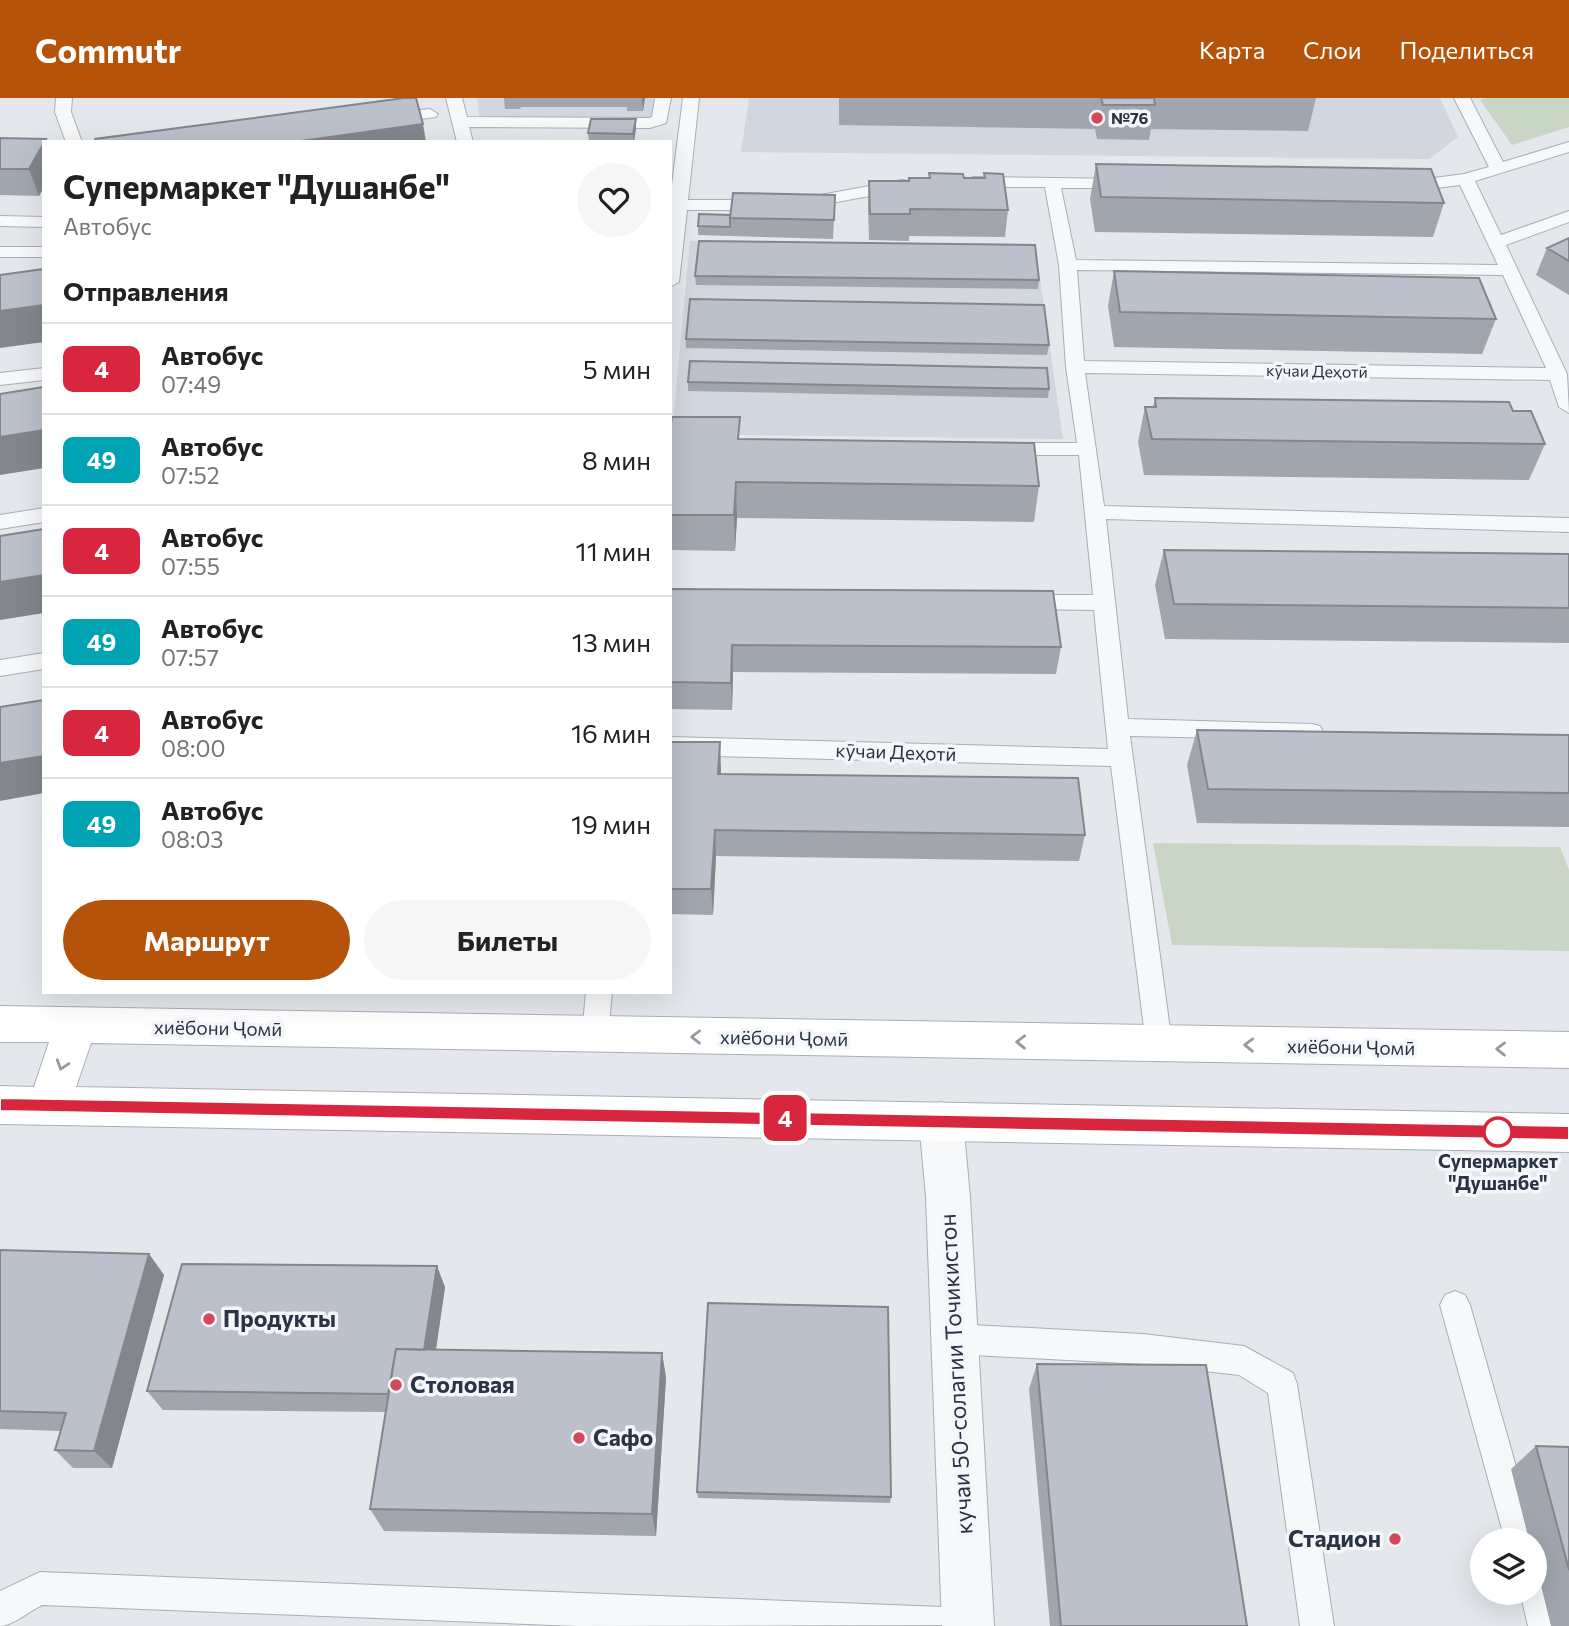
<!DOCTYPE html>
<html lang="ru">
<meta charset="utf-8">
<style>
:root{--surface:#fff;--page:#f6f6f6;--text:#222;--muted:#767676;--line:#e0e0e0;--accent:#b45309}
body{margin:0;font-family:Commissioner,sans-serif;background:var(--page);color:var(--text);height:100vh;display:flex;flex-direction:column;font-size:26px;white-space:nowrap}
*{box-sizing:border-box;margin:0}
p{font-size:23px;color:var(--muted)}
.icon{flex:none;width:38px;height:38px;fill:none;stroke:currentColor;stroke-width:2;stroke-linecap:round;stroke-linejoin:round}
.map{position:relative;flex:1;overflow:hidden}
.side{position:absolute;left:42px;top:42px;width:630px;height:854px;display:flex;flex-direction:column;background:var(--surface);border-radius:0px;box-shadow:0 7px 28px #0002}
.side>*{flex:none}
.badge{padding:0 14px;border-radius:10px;font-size:24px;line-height:46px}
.tools{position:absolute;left:1470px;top:1430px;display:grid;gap:14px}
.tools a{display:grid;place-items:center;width:77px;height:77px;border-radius:50%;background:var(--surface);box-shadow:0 7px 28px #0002;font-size:35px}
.map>.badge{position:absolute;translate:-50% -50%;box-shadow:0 0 0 4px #fff}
h2{padding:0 21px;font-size:26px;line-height:63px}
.round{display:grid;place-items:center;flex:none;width:74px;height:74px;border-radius:37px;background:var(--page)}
.head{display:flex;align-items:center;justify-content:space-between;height:119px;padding:0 21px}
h1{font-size:33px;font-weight:700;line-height:52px}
.cta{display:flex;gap:14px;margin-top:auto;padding:14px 21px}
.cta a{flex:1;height:80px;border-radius:42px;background:var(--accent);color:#fff;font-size:28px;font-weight:700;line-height:80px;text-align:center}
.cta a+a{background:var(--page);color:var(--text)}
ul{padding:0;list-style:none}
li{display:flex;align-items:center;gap:21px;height:91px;padding:0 21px;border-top:2px solid var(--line)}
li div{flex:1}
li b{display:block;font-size:26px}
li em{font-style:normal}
li .badge{min-width:77px;font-weight:700;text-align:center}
header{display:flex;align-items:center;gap:42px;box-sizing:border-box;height:98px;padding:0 35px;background:var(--accent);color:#fff}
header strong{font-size:33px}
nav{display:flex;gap:38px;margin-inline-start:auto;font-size:24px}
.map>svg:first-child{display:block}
.built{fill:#d2d6de}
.green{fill:#c9d6c5}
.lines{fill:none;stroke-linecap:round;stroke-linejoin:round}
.lane-casing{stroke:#a9aeb7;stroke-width:2}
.street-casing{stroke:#a9aeb7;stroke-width:2}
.secondary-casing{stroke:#a9aeb7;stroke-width:2}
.lane{fill:#f7f8fa;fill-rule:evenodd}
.street{fill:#f7f8fa;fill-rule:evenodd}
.secondary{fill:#fff;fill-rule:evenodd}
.wall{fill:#a1a5ae}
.shaded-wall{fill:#83868d}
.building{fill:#bbc0ca;stroke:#83868d;stroke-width:2}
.oneway{stroke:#959aa2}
.line{fill:#d7263d;stroke:#fff;stroke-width:2}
.poi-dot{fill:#d1495b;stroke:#f4f6f9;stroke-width:2.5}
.stop-dot{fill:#fff;stroke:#d7263d;stroke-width:3.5}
.labels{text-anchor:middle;stroke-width:7;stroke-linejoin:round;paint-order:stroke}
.far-poi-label{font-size:16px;font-weight:bold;fill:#2b3445;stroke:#f4f6f9;text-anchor:start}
.far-street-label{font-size:16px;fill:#2b3445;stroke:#f4f6f9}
.street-label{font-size:19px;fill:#2b3445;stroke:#f4f6f9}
.stop-label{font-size:19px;font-weight:bold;fill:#2b3445;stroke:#f4f6f9}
.near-poi-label{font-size:23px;font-weight:bold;fill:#2b3445;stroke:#f4f6f9;text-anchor:start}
.near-street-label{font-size:23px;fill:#2b3445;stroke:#f4f6f9}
</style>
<header>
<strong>Commutr</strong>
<nav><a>Карта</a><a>Слои</a><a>Поделиться</a></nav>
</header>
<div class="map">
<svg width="1569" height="1528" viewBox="0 0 1569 1528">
<rect width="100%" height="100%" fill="#e4e7ec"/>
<path class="built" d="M477,0H666L662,24H480Z
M749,0H1440L1458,39L1429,61L741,54Z
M690,143L1035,146L1063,341L672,336Z"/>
<path class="green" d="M1486,0H1569V29L1512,47L1480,2Z
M1153,745L1560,749L1569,772V853L1172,847Z"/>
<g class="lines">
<defs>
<path id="lane" d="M56,0H72L71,14L82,44H66L55,14Z
M446,0H462L467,19L649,20L652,19L655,0H671L666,25L650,30L469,29L473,44H457Z
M683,0H699L688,102H764L772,107L764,112H687L679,184L670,189V102Z
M1454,0H1470L1503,64L1569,44V54L1475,83L1501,137L1569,113V124L1506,147L1567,276L1569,315L1559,309L1550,282L1085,275L1104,408L1569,420V434L1106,421L1128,621L1312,626L1320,628L1323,634L1320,640L1312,642L1130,638L1172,946L1168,954L1159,957L1150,954L1146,946L1111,668L670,657V639L1108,651L1094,512L1021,511L1013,509L1010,504L1013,499L1021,497H1093L1079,357H1001L994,355L991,351L994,347L1001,345H1077L1066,269L1059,167L1045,89H973L965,84L973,79L1132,81L1134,85L1126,90H1061L1076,162L1498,167L1460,87L1404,94L1396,89L1404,84L1464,76L1489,69ZM1077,172L1503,177L1546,270L1084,263Z
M430,11L438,16L436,19L390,25L382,20L390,15Z
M902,82L908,83L910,87L908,91L804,110L796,105L804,100Z
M0,118L44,119V129L0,128Z
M0,149H44V159H0Z
M44,270V282L0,287V275Z
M44,410V424L0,431V417Z
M44,555V571L0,578V562Z
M586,894H612L608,937L604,945L595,948L586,945L582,937Z
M1455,1193L1465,1197L1470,1207L1537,1442L1535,1448V1442H1505L1440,1207L1445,1197Z
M954,1226L1143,1236L1244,1248L1293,1275L1297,1286L1334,1528H1300L1268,1295L1239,1277L1143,1266L954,1256L943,1251L939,1241L943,1231Z
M40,1474L968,1510L980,1515L985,1527L577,1528L42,1507C30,1513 12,1528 0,1528V1493Z
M1535,1474L1547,1478L1562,1528H1528L1520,1494H1535Z"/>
<path id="street" d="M941,1004L956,1009L963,1023L970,1099L994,1528H942L926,1099L919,1023L926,1009Z"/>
<path id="secondary" d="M0,908L1569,934V970L91,945L76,989L1569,1016V1054L0,1026V988L34,989L49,944H0Z"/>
</defs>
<use href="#lane" class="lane-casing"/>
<use href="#street" class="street-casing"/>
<use href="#secondary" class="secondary-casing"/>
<use href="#lane" class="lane"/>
<use href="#street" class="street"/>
<use href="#secondary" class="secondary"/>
</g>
<path class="wall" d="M504,0H645L643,13H627V9H521L520,11H505Z
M839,0H1316L1308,33L1151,31L1149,42L1097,41L1095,31L839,27Z
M636,21V30L634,44H589L588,35Z
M0,40L46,41L47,44H44V89L39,98L0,97Z
M1096,66L1444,105L1433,139L1095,134L1090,101Z
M929,75L964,80H984V75L1008,112L1005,139L909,138V143L869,142L868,110L869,83H908L929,80Z
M835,97L833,141L698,137V128L730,117Z
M1569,140V197L1536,177L1547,150Z
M1114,173L1496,221L1482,256L1114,249L1108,208Z
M695,178L1039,182L1038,191L696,187Z
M686,241L1049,247L1047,257L686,250Z
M688,284L1049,291L1048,300L688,293Z
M1155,300L1513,313L1545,346L1529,382L1144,377L1138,344L1145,309H1153Z
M670,331L740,341L1039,388L1034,424L737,420L735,453L670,452Z
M1164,452L1569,456V545L1165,541L1155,487Z
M670,491L1061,549L1056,576L733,574L732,612L670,611Z
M1197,632L1569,637V729L1197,725L1187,667Z
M670,644L721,671V676L1085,737L1079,763L716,758L713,817L670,816Z
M0,1152L149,1156L164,1177L112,1370H73L55,1352L61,1333L0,1331Z
M445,1189L436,1252L662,1255L666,1280L656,1438L384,1433L370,1411L385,1314L163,1312L147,1293Z
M1037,1266L1247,1528H1050L1029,1291Z
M1536,1348L1569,1349V1528H1551L1535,1463V1442H1529L1511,1371Z
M697,1394L891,1399L890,1405L698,1400Z"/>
<path class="shaded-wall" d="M642,0H645L643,13Z
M636,21V30L634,44L633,36Z
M423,26L426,44H294Z
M44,44V89L39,98L29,71Z
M44,207V244L0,250V213Z
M44,332V370L0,377V339Z
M736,384L737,420L735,453L734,417Z
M44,477V515L0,522V484Z
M732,547L733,574L732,612L731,585Z
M720,644L721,671L719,702L718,676Z
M44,658V695L0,703V665Z
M715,732L716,758L713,817L711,791Z
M149,1156L164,1177L112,1370L94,1353Z
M437,1168L445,1189L432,1277L424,1258Z
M662,1255L666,1280L656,1438L652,1416Z"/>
<path class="building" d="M404,0H416L423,26L294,44H95V41Z
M1101,0H1154L1155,7H1103Z
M591,21H636L633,36L588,35Z
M0,40L46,41L29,71H0Z
M1096,66L1431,71L1444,105L1101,99Z
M929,75L963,76L964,80H985L984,75L1003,76L1008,112L910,111V116H870L869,83H909V80H930Z
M733,95L835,97L834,122L730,120Z
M699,116L730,117V129L698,128Z
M1569,140V163L1547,150Z
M699,143L1035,147L1039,182L695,178Z
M44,171V207L0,213V177Z
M1114,173L1479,180L1496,221L1120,214Z
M690,201L1044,207L1049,247L686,241Z
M690,263L1047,270L1049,291L688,284Z
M44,289V332L0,339V296Z
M1155,300L1509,304L1513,313H1531L1545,346L1152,341L1145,309H1156Z
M672,319H740L738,341L1034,345L1039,388L736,384L734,417H670V331Z
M44,431V477L0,484V438Z
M1164,452L1569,456V510L1174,506Z
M670,491L1053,493L1061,549L732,547L731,585L670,584Z
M44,602V658L0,665V609Z
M1197,632L1569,637V695L1208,691Z
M670,644H720L718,676L1078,680L1085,737L715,732L711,791H670Z
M0,1152L149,1156L94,1353L55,1352L66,1315L0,1313Z
M182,1166L437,1168L424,1252L396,1251L388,1296L147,1293Z
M708,1205L888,1209L891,1399L697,1394Z
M396,1251L662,1255L652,1416L370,1411Z
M1037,1266L1206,1267L1247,1528H1061Z
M1536,1348L1569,1349V1472Z"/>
<defs><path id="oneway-chevron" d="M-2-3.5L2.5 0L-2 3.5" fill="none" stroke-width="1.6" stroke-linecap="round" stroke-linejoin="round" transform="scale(1.75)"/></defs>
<g class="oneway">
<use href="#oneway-chevron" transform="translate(696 939) rotate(-179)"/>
<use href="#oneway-chevron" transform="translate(1021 944) rotate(-179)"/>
<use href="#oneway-chevron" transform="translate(1249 947) rotate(-179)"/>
<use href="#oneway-chevron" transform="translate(1501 951) rotate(-179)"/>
<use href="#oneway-chevron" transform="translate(62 967) rotate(108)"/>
</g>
<path class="line" d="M0,1000L1569,1028V1042L0,1013Z"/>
<g class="poi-dot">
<circle cx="1097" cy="20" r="7"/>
<circle cx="209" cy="1221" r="7"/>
<circle cx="396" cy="1287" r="7"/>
<circle cx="579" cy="1340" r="7"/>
<circle cx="1395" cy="1441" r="7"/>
</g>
<circle class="stop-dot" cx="1498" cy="1034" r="14"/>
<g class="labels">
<g class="far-poi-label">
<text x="1111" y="26">№76</text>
</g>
<g class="far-street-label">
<text transform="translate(1317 273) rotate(1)" y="6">кӯчаи Деҳотӣ</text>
</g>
<g class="street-label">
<text transform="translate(896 654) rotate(2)" y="7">кӯчаи Деҳотӣ</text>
<text transform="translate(218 930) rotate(1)" y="7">хиёбони Ҷомӣ</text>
<text transform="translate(784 940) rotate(1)" y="7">хиёбони Ҷомӣ</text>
<text transform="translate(1351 949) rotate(1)" y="7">хиёбони Ҷомӣ</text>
</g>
<g class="stop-label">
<text x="1498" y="1070">Супермаркет<tspan x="1498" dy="22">"Душанбе"</tspan></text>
</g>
<g class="near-poi-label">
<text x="223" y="1229">Продукты</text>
<text x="410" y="1295">Столовая</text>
<text x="593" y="1348">Сафо</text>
<text x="1381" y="1449" text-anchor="end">Стадион</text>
</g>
<g class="near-street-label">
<text transform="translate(956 1276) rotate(-93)" y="8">кучаи 50-солагии Точикистон</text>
</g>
</g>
</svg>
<div class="tools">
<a><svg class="icon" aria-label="layers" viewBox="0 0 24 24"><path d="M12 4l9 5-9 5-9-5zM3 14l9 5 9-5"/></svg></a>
</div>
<b class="badge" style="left:785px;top:1020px;background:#d7263d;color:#fff">4</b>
<section class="side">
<div class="head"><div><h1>Супермаркет &quot;Душанбе&quot;</h1><p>Автобус</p></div><a class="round"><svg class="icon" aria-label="heart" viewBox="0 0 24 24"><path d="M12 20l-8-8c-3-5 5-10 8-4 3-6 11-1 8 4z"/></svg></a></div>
<h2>Отправления</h2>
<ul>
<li><span class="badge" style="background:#d7263d;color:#fff">4</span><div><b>Автобус</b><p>07:49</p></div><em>5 мин</em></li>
<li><span class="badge" style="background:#00a3b4;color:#fff">49</span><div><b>Автобус</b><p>07:52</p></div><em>8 мин</em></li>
<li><span class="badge" style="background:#d7263d;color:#fff">4</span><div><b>Автобус</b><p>07:55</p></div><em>11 мин</em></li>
<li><span class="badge" style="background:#00a3b4;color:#fff">49</span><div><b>Автобус</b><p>07:57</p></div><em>13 мин</em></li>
<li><span class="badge" style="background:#d7263d;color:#fff">4</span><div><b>Автобус</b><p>08:00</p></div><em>16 мин</em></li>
<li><span class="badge" style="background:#00a3b4;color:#fff">49</span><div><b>Автобус</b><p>08:03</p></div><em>19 мин</em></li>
</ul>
<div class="cta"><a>Маршрут</a><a>Билеты</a></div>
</section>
</div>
